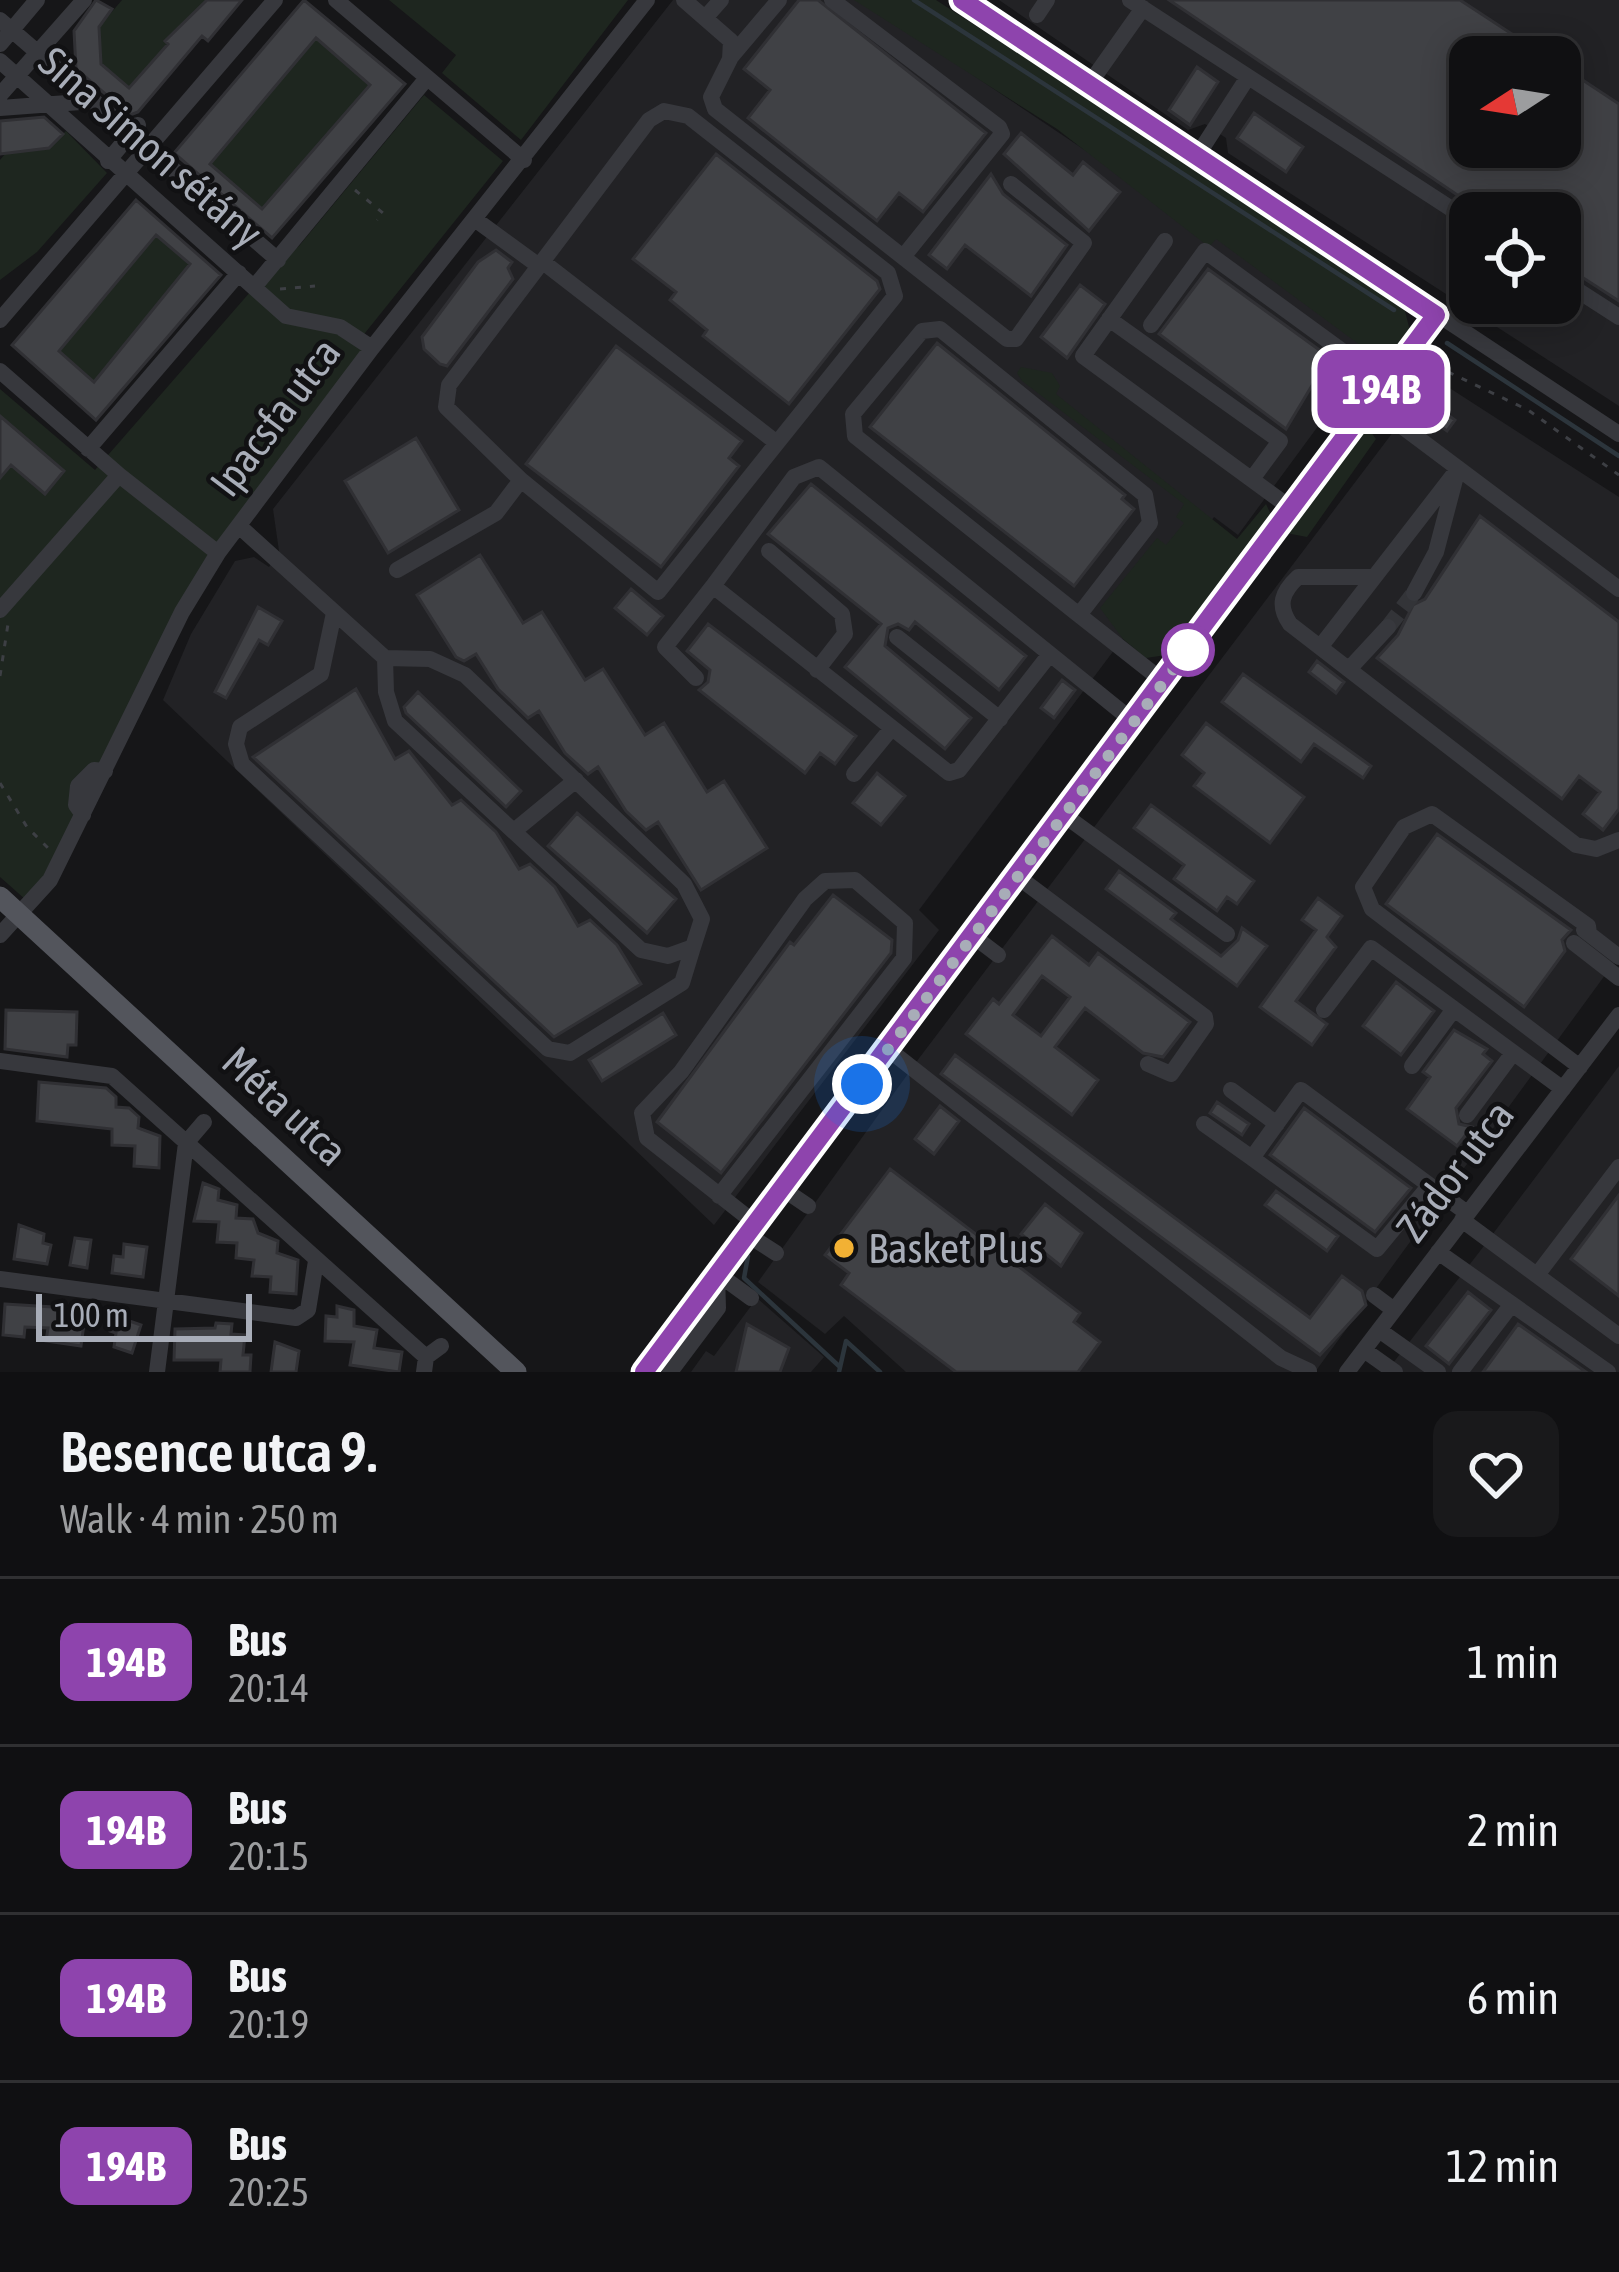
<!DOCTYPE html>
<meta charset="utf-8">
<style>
:root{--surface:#101012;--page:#19191b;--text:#f1f3f6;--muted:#9c9d9f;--line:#303032}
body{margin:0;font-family:"Asap Condensed",sans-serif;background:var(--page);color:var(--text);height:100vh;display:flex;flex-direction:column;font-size:45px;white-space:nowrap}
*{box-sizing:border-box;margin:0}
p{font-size:39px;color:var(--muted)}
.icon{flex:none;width:66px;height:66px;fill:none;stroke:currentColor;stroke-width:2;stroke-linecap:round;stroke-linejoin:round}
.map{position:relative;height:1372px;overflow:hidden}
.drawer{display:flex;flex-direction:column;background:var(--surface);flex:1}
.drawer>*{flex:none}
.badge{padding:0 24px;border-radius:18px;font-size:42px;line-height:78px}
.needle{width:78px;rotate:258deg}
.tools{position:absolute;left:1449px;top:36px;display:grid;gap:24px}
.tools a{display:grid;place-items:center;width:132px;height:132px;border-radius:24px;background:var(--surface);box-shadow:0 6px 30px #0003,0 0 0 3px var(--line);font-size:60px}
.scale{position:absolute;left:36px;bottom:30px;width:216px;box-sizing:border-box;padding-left:12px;border:6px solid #a8adb8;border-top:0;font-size:33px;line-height:42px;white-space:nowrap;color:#a8adb8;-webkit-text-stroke:9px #111113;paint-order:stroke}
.you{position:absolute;width:60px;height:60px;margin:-30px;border:9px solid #fff;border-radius:50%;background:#1a73e8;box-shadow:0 0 0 18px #1a73e833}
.map>.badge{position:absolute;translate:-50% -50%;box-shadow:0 0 0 6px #fff}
.round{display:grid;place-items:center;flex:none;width:126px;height:126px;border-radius:24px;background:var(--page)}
.summary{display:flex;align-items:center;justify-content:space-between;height:204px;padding:0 60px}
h1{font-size:57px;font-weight:600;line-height:90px}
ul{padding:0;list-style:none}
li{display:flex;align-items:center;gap:36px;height:168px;padding:0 60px;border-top:3px solid var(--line)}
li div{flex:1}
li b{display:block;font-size:45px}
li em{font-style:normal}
li .badge{min-width:132px;font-weight:700;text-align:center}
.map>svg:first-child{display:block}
.built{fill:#222225;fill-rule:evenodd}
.green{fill:#1e261f}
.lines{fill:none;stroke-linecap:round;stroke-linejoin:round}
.stream{stroke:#2c353c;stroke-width:4.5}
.building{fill:#404145;stroke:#303034;stroke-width:3;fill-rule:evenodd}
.minor-tunnel{stroke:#333438;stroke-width:16;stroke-dasharray:16 8;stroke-linecap:butt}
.path{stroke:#3d3f44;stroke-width:3;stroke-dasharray:6 9;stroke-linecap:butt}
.minor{stroke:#37383d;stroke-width:16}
.major{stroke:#53555c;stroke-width:21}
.line-casing{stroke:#fff;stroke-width:27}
.line{stroke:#8e44ad;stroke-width:18}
.walk{stroke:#a8adb8;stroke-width:12;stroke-dasharray:0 21.6}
.stop-dot{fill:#fff;stroke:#8e44ad;stroke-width:6}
.poi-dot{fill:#f2b134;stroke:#111113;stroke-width:4.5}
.labels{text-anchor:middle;stroke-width:9;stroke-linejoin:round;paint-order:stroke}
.street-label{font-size:42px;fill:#a8adb8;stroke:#111113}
.poi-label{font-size:42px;fill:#a8adb8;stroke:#111113;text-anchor:start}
</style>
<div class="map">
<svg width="1619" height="1372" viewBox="0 0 1619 1372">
<rect width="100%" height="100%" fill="#161618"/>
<path class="built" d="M673,0H861L1377,346L1238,535L1214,517L919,910L939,930L714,1225L163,700L191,634L235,561L254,557L269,567L279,551L273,509Z
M999,0H1619V406L1228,153L1226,138L1205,124L1188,130ZM1470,57H1560V147H1470ZM1470,213H1560V303H1470Z
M1434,378L1619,497V956L1315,1372H906L844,1316L825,1334L758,1282L920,1057Z
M1619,1066V1372H1386L1477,1255Z
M757,1298L824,1357L811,1372H691L706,1351L714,1356Z"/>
<path class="green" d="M122,0H207L166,40L168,43L129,88L101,64L99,27Z
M389,0H628L521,140L442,73L456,55Z
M854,0H936L1403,303L1410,331L1387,365L1216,239L1209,247L1057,129Z
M316,38L370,85L262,209L210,164Z
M424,95L503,161L361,338L372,348L218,553L50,880L26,900L0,877V389L95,470L278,260L299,246Z
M66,131L107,173L37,252L0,280V160L5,154L49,147Z
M156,235L190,264L94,382L59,351Z
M1021,367L1052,373L1060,386L1056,394L1237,539L1266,504L1275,523L1173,654L1146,658L1123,639L1100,608L1157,538L1166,545L1184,523L1176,517L1184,504L1022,381L1017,373Z
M1365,424L1376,439L1307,537L1286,533Z"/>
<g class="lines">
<path class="stream" d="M914,0L1394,310
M1447,343L1619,456
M748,1256L744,1278L840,1367
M839,1372L846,1341L880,1372"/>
</g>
<path class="building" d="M96,0L112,9L99,27L101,64L129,88L168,44L165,41L207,0H242L208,41L202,36L138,112L130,115L76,69L74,31Z
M304,0L405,84L272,238L174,153ZM316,38L370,85L262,209L210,164Z
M799,0H818L986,133L923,212L899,193L877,221L748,118L770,90L744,69Z
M1169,0H1460L1547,57H1470V147H1560V65L1619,104V301L1560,263V213H1484Z
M1197,67L1218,82L1190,125L1169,110Z
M1254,113L1303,147L1286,172L1237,138Z
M44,117L63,134L49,148L0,154V121Z
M1021,133L1073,175L1083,162L1120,192L1089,231L1004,154Z
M716,154L877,281L880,289L789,404L703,336L707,330L670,300L676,292L633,259Z
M991,174L1003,194L1067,245L1031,296L965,245L947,269L929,255Z
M136,200L221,275L96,420L12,345ZM156,235L190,264L94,382L59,351Z
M496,250L512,262L508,268L513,279L447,366L440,364L424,349L422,337L478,262Z
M1208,269L1329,357L1286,429L1159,334Z
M1080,285L1105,304L1067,358L1041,337Z
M937,343L1125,495L1122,499L1134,509L1074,586L870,427Z
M616,346L742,441L729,458L739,466L661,567L526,464Z
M1429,401L1455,420L1447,431L1420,412Z
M0,416L64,471L45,494L11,465L0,478Z
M416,438L459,510L388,553L345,481Z
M811,484L1026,656L999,690L915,622L909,630L898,624L888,628L885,646L971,718L945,749L845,667L881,624L768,534Z
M1480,516L1619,622V809L1603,830L1583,814L1600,792L1579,776L1562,799L1377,658L1398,635L1413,605L1425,599Z
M480,555L523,623L542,612L585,680L603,669L645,735L664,723L707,792L724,781L767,848L701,890L658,822L646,830L626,811L598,767L588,774L565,753L539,711L528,718L498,689L476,654L464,661L456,657L417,595Z
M631,589L663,616L647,635L615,608Z
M258,607L282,621L268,645L259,640L226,698L215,692Z
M708,624L856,736L835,764L820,753L805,773L699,690L708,682L710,670L687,651Z
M1317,661L1344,682L1336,693L1309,672Z
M1243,674L1371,766L1363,778L1314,744L1301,762L1222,702Z
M1062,680L1075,690L1054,718L1041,708Z
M356,689L395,759L409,751L452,805L461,800L496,832L519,869L530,864L555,887L578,926L590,920L617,945L641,984L554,1037L253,757Z
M418,692L521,791L506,807L406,713L404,707Z
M1206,723L1304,797L1270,843L1194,786L1204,773L1182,755Z
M877,773L905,796L881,825L853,803Z
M1151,805L1254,881L1237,904L1227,897L1217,911L1174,879L1184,865L1134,828Z
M577,813L676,899L647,933L548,846Z
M1437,834L1571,930L1562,940L1565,951L1524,1007L1386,904Z
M1119,871L1176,913L1171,919L1221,956L1238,940L1242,928L1267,946L1237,986L1106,889Z
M833,895L892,940L891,953L721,1173L657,1122L790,942L794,945Z
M1318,898L1342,916L1327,937L1336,947L1296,1001L1327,1024L1312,1045L1260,1007L1316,930L1302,920Z
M1052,936L1089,965L1098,953L1190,1022L1163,1057L1143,1053L1085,1008L1055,1047L1098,1080L1072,1115L966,1034L993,999L999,1004ZM1042,976L1070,997L1041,1036L1013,1015Z
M1396,982L1434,1011L1401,1055L1363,1026Z
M6,1010L77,1012L76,1045H68L67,1057L5,1049Z
M663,1013L676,1035L602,1081L589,1060Z
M1454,1030L1487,1049L1483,1054L1492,1061L1456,1108L1459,1124L1472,1127L1457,1146L1407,1109L1430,1077L1423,1072Z
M955,1055L1310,1318L1342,1276L1362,1291L1366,1305L1320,1355L941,1074Z
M39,1082L106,1088L116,1097V1107L129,1108L139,1117L138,1128L160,1136L159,1168L134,1166L135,1146L112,1145V1129L37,1121Z
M1217,1102L1249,1124L1242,1135L1210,1113Z
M940,1106L959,1121L934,1154L915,1139Z
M1304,1108L1411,1188L1375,1232L1270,1155Z
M890,1169L1080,1313L1074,1322L1100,1342L1078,1372H956L841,1285L849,1273L825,1255Z
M203,1183L219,1189L218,1200L237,1205L236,1218L253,1219L258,1233L278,1241L277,1253L298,1260L296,1294L270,1292L271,1277L252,1276L254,1260L236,1258L237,1243L217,1242L219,1222L194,1221Z
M1276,1191L1338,1236L1327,1251L1265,1205Z
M1619,1195V1296L1571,1259Z
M1045,1204L1082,1233L1061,1266L1021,1234Z
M19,1225L44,1234L43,1243L51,1245L47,1264L14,1259Z
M75,1238L91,1240L87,1268L70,1265Z
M124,1244L147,1247L143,1277L112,1273L114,1256L123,1257Z
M1468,1292L1491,1310L1449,1364L1426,1346Z
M5,1304L69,1308L68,1317L84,1324L81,1346L46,1341L48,1328L25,1327L24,1337L3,1335Z
M337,1306L354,1310V1326L377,1330L374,1348L402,1352L399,1372L350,1365L354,1342L325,1341L326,1316L337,1317Z
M115,1316L141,1325L132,1353L114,1347L116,1333L110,1331Z
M216,1323L232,1324L231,1334L245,1335L243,1355H251L250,1372H220L221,1360H174L175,1329L215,1328Z
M747,1324L789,1348L780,1372H736Z
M1518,1324L1586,1372H1483Z
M275,1342L299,1351L296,1372H271Z"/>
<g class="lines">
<path class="minor-tunnel" d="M1388,627L1414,593"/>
<path class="path" d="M355,190L383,213L377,220
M280,289L315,286
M1431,348L1444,370L1528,410L1619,475
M0,676L8,624
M0,783L27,827L50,850"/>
<path class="minor" d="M336,0L524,160
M684,0L731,41L730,59L711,97L715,109L1007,339H1016L1084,243L1011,184
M832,0L999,127L1002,134L903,257
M962,0L1619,434
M1130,0L1470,221
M1037,15L1047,0
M705,18L721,0
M0,20L278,260
M0,44L37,0
M730,58L779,0
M0,61L286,316L340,327L372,348
M1090,83L1143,8
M0,95L84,0
M0,108L94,101
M1197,156L1248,77
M108,161L138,125
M476,220L539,266L649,120L664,111L688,116L888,273L895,296L777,443L543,262
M1165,241L1083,356L1292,509
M539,266L449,385L446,407L521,480L658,592L777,443
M1560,279L1619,317
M255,286L427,78
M1109,319L1280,441L1252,479
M0,320L275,0
M1151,325L1205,251L1386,383
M0,371L119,475L218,553
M1371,403L1619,589
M88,449L239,273
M239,526L385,658L430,659L465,675L684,884L702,919L693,947L668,956L641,950L395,721L386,692L385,658
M769,551L842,614L845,634L817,670
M397,570L496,513L521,480
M1371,577H1298C1282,592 1277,605 1290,624L1576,845L1596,849L1619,840
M1414,593L1436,552L1456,476
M0,610L119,475
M334,613L321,674L240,727L236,744L242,764L548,1049L570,1053L682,983L693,947
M1079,615L855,436L853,414L922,331L940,329L1145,495L1150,523L1079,615L1164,682
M897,637L1000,719
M1321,646L1458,469
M1050,654L959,770L949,773L713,586L794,477L819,467L1134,722
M1350,668L1388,627
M696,678L665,647L713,586
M854,774L891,729
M83,815L76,805L78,786L94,770L105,771
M1064,815L1227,934
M514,831L576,780
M1018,877L1205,1017L1206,1024L1171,1074L1148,1064
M1584,930L1619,957
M0,935L50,880L182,612L218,553L372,348L647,0
M973,936L998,955
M1574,943L1619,978
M1324,1010L1371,948L1563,1089
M888,1049L1281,1358L1309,1371
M0,1061L112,1076L426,1357
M1412,1066L1454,1009
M1580,1067L1372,909L1363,887L1404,827L1432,814L1588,926L1589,934
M1231,1090L1277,1124
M1467,1115L1513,1053
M1204,1124L1252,1158
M1429,1186L1377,1249L1252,1158L1301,1090L1467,1213
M783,1189L808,1206
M719,1196L904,958L905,923L855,880L825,881L805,899L681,1072L642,1113L647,1138L756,1224
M1462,1220L1619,1336
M748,1235L776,1253
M1438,1252L1608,1372
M718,1274L751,1298
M1537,1275L1619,1167
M0,1279L296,1318L308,1310L316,1261
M1374,1295L1394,1310
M1379,1330L1438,1372
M1364,1350L1395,1372
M157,1372L186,1143L204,1122
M424,1372L426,1357L441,1346
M644,1372L1436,315
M670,1372L718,1308L717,1276
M1347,1372L1619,1015
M1460,1372L1512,1304"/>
<path class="major" d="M0,897L516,1372"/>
</g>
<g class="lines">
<defs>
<path id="line" d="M644,1372L1436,315L962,0"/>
</defs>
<use href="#line" class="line-casing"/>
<use href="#line" class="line"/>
<path class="walk" d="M862,1084L1188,650"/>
</g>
<circle class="stop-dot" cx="1188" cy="650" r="24"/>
<circle class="poi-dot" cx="844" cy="1248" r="12"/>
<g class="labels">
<g class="street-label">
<text transform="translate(151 147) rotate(41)" y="15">Sina Simon sétány</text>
<text transform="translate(275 417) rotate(-53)" y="15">Ipacsfa utca</text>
<text transform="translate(285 1106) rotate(43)" y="15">Méta utca</text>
<text transform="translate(1455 1171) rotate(-53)" y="15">Zádor utca</text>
</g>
<g class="poi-label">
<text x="868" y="1263">Basket Plus</text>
</g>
</g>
</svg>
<div class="tools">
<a><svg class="needle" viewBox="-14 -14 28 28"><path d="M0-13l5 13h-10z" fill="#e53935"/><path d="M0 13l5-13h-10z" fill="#9c9d9f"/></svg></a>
<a><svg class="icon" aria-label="locate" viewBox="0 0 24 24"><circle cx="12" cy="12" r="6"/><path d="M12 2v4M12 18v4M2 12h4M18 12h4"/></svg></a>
</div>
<div class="scale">100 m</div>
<div class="you" style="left:862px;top:1084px"></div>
<b class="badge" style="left:1381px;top:389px;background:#8e44ad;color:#fff">194B</b>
</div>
<section class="drawer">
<div class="summary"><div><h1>Besence utca 9.</h1><p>Walk · 4 min · 250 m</p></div><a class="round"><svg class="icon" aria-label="heart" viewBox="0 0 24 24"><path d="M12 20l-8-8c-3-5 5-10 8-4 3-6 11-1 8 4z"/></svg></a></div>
<ul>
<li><span class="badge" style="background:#8e44ad;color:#fff">194B</span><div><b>Bus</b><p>20:14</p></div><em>1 min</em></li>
<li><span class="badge" style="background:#8e44ad;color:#fff">194B</span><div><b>Bus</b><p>20:15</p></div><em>2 min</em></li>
<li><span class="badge" style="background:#8e44ad;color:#fff">194B</span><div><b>Bus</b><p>20:19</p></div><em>6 min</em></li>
<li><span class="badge" style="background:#8e44ad;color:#fff">194B</span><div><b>Bus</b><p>20:25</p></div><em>12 min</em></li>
</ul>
</section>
